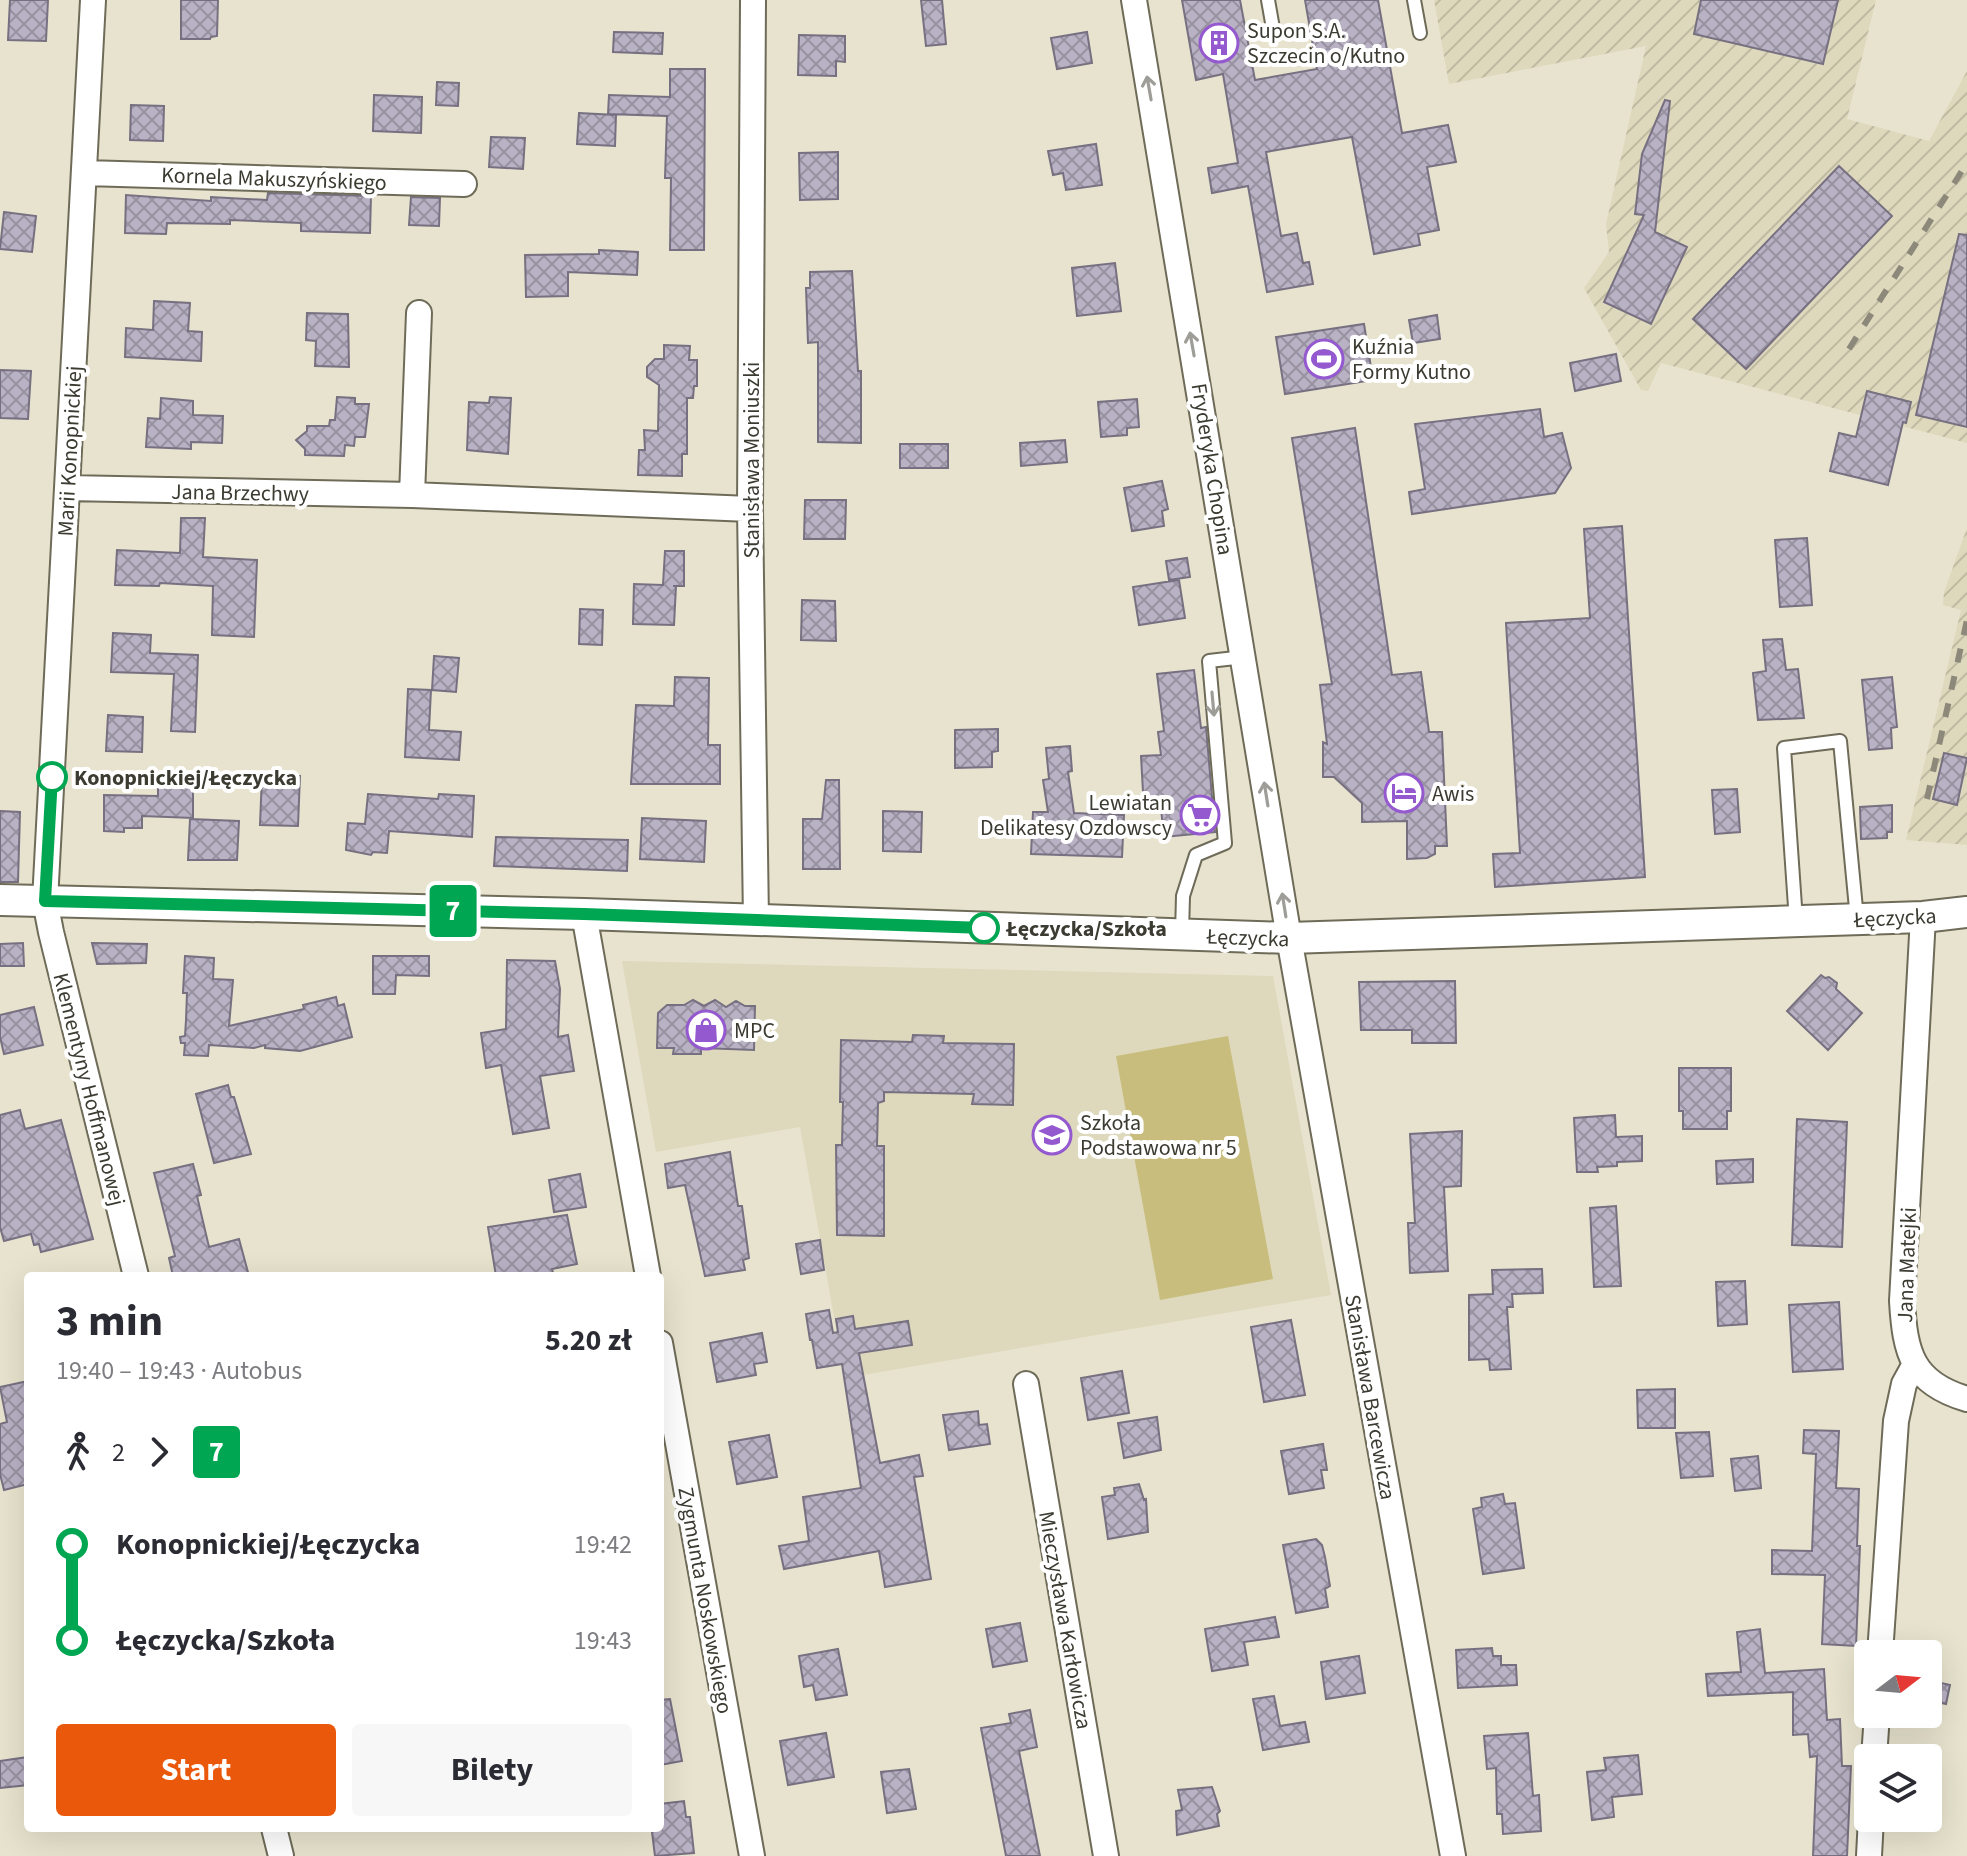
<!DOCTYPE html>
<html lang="pl">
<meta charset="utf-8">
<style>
:root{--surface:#fff;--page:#f7f7f7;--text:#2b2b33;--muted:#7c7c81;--accent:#ea580c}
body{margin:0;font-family:"Source Sans 3",sans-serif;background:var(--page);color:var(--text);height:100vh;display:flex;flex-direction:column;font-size:30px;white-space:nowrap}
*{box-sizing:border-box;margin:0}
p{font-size:26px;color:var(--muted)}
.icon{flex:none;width:44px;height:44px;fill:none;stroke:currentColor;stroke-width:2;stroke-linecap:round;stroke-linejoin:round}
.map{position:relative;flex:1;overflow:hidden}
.sheet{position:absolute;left:24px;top:1272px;width:640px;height:560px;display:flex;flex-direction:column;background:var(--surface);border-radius:8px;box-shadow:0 8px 32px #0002}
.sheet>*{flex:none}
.badge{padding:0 16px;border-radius:6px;font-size:28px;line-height:52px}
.needle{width:52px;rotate:74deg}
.buttons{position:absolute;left:1854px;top:1640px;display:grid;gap:16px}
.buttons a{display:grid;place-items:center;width:88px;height:88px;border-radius:8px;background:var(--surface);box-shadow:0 8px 32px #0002;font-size:40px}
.map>.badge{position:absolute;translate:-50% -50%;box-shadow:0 0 0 4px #fff}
.legs{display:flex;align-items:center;gap:12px;height:88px;padding:0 32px;font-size:26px}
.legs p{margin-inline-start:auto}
.overview{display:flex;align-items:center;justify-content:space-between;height:136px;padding:0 32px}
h1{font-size:44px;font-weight:700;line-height:60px}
.action{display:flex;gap:16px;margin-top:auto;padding:16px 32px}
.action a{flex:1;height:92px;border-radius:8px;background:var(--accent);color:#fff;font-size:32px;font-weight:700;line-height:92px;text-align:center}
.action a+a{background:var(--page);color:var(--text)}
ul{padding:0 32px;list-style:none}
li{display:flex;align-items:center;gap:28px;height:96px;font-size:30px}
li i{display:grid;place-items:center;width:12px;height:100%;margin:0 10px;background:currentColor}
li i::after{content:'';width:20px;height:20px;margin:-10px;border:6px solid;border-radius:50%;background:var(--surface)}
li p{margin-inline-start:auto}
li:first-child i{background:linear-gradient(#0000 50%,currentColor 0)}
li:last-child i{background:linear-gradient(currentColor 50%,#0000 0)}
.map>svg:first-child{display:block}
.built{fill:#ded9bc}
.industrial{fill:url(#industrial-furrows)}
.grass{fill:#c9bd7e}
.building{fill:url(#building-cross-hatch);stroke:#777081;stroke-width:2}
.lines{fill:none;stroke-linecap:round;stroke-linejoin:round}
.service-casing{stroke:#6e6b58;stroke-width:16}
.minor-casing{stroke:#6e6b58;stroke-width:28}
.tertiary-casing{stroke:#6e6b58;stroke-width:34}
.service{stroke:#fff;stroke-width:12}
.minor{stroke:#fff;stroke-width:24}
.tertiary{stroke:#fff;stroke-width:30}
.rail{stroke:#8c897b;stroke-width:6;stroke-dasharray:14 14;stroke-linecap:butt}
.oneway{stroke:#9e9d98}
.line-1-casing{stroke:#fff;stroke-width:18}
.line-1{stroke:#00a651;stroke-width:12}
.stop-1-dot{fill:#fff;stroke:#00a651;stroke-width:4}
.labels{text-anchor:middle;stroke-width:8;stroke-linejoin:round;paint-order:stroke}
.poi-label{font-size:22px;fill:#3c3b32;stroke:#fff;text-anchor:start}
.street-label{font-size:22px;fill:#3c3b32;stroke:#fff}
.stop-label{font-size:22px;font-weight:bold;fill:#3c3b32;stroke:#fff;text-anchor:start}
</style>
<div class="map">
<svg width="1967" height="1856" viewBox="0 0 1967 1856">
<defs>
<pattern id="industrial-furrows" width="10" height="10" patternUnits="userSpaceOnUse" patternTransform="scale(2)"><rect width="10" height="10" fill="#ded9bc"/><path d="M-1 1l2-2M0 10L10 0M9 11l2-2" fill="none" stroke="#bfbba2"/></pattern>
<pattern id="building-cross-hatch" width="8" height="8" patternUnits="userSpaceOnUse" patternTransform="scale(2)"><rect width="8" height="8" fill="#b9b1c4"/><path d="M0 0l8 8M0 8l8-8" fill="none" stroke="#9891a0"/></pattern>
</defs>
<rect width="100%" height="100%" fill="#e7e3ce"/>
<path class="built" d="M622,961L1273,976L1331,1295L845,1378L800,1127L656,1152Z"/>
<path class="industrial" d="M1434,0H1876L1847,119L1929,141L1967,71V443L1661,363L1648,391L1641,390L1584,288L1609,252L1606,224L1646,46L1449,84Z
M1967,528V845L1906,840L1961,610L1943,605L1944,592Z"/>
<path class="grass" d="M1228,1036L1273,1279L1160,1300L1116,1056Z"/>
<path class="building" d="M10,0H48L46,41L8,40Z
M181,0H218L217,36L211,37L210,39H181Z
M921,0H942L946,44L926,46Z
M1182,0H1240L1255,80L1317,69L1305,0H1378L1402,133L1448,125L1456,162L1427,167L1439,230L1418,234L1420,245L1374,254L1352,137L1266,152L1281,236L1297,233L1303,263L1309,262L1313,284L1267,292L1248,186L1212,193L1208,168L1238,163L1223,74L1196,80Z
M1701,0H1838L1823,64L1694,34Z
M614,32L663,33L662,54L613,52Z
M1087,32L1092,63L1057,69L1051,38Z
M799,35L845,36V62L836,61V76L798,75Z
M670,69H705L704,250H670L671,178H665L667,116L608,114L609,95L670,97Z
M437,82L459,83L458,106L436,105Z
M374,95L422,97L421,133L373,131Z
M1665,100L1670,101L1655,232L1687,247L1651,324L1604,302L1644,215L1635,214L1642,154Z
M131,105L164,106L163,141L130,140Z
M579,113L616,115L615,146L577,144Z
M491,137L525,138L523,169L489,167Z
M1096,144L1102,185L1066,190L1063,173L1053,175L1048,151Z
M838,152V199L800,200L799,153Z
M1839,166L1892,216L1746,369L1693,319Z
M268,193L371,196L370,233L301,231V223L230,220V224L167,223L166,234L125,233L126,195L211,201V197L267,200Z
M411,197L440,198L439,226L409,225Z
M4,212L36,216L32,252L0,249Z
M1959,234L1967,235V427L1916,415Z
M599,250L638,252L637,275L568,272V296L526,297L525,255L599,254Z
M1115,263L1121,311L1077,316L1072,268Z
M852,271L858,371H861V443L818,442V342L808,343L806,288H810V272Z
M154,301L190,303L188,331L202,332L201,361L125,357L126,328L153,330Z
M307,313L348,314L349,367L315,366L316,341L306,340Z
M1437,315L1440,339L1413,343L1409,320Z
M1364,324L1373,380L1285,394L1276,337Z
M664,345L690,346L689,360H697V386H694L693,398H687V454H682V476L638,475L639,450H645L644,430L658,431L659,385L647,377V367L655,359H664Z
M1616,354L1621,381L1575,391L1570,363Z
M0,370L31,371L28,419L0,418Z
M1867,391L1911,402L1906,423L1903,422L1888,485L1830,471L1839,433L1856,437Z
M337,397L355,398V404H369L365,437H355L354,446L345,445L344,456L305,455V449L296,440L307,431V426H329L330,420H335Z
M490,397L511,398L508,454L467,450L469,402L489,403Z
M161,398L193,401V415L223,416L222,443L191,442V449L146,447L148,418L160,419Z
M1137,399L1139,427L1127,428V435L1101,437L1098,402Z
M1540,409L1544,437L1562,433L1571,468L1555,493L1412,514L1409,492L1425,489L1415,424Z
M1355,428L1392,675L1421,672L1429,732H1442L1447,846H1435V854L1427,858L1407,859V821L1362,822V803L1334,777H1323V742L1327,744L1320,685L1332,684L1292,438Z
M1065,440L1067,462L1021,466L1020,443Z
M900,444H948V468H900Z
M1162,481L1168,509L1162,511L1164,526L1132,531L1124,488Z
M805,500H846L845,539H804Z
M181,518H205L203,557L257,560L254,637L212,635L213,586L160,583L159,586L115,585L117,550L180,553Z
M1622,526L1645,877L1495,887L1493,854L1520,853L1506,623L1590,618L1584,529Z
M1807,538L1812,605L1780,607L1775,540Z
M665,551H684V586H673H676L674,625L633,624L634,584L663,585Z
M1187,558L1190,577L1169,580L1166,561Z
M1179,580L1185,618L1139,625L1133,587Z
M802,600L835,601L836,641L801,640Z
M580,609L603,610L602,645L579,644Z
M113,633L151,635L150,653L198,655L195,732L171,731L174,674L111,672Z
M1782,639L1786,670L1798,669L1804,718L1758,720L1753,673L1766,671L1763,640Z
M434,656L459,658L456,692L432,690Z
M1194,670L1201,728L1206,727L1215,832L1164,837L1161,809L1144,810L1141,756L1161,755L1158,732L1164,731L1157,674Z
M675,677L709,678L708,745H720V784H631L636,705L674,706Z
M1892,677L1897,727L1891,728L1892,748L1869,750L1862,680Z
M408,689L431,690L429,730L461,732L459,760L405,757Z
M108,715L143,717L142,752L106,751Z
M998,729V751L992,752V767L955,768V730Z
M1070,746L1072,771L1068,772L1074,813L1124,815L1122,857L1031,854L1033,812H1048L1043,780L1049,779L1046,748Z
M1944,753L1967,758L1957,805L1933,799Z
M262,775L300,776L298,826L260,825Z
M158,780L193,781V818L142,816V828H124V832L104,831V795L158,796Z
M826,780H839L840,869H803V819H822Z
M1737,789L1740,832L1715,834L1712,790Z
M368,794L438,799L439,794L474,796L472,837L389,831L387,853L373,852L371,855L346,850L348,823L365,824Z
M1892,805V832H1887V838L1861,839L1860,807Z
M0,811L20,812L18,882H0Z
M883,811L922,812L921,852L883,851Z
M642,818L706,821L704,862L640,859Z
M190,819L239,821L237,860H188Z
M496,837L628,840L627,871L494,866Z
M23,943L24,966H0V944Z
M92,943L147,944L146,963L97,964Z
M185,956L214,958L213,979L233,980L229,1026L304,1009L303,1005L336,997L338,1006L344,1004L352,1037L300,1051L265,1048V1045L254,1048L209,1045L208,1056L184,1055L185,1043H181L180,1037L185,1036L186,1020L187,993H183Z
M373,956H429V976L396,975L395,994H373Z
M507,960L555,961L560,989L558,1037L568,1035L574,1071L540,1076L549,1128L513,1134L501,1065L486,1068L481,1033L506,1029Z
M1821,975L1825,978L1829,977L1837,983L1836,989L1862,1013L1828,1050L1787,1011Z
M1455,981L1456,1043H1412V1030H1361L1359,982Z
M693,1000L704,1006L715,1000L726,1007L736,1001L745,1006H755L754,1050L701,1048V1054H673L674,1048H657L658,1013L667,1005H684Z
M34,1007L43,1045L4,1054L0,1037V1015Z
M913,1035L944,1036L943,1043L1014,1044L1013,1105L972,1104L974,1094L884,1092V1101L878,1103L877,1146H884V1236L837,1235L836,1145H842L843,1102H840L841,1040L912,1042Z
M1679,1068H1731V1111H1727V1129H1683V1111H1679Z
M228,1085L231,1097H234L251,1154L214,1163L196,1094Z
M20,1110L25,1129L61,1120L93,1239L41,1252L39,1244L34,1245L31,1234L4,1241L0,1227V1115Z
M1615,1115L1616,1137L1642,1136V1161L1617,1162V1166L1597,1167L1598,1172H1577L1574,1118Z
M1797,1119L1847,1122L1842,1247L1792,1245Z
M1462,1131L1461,1186L1444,1187L1448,1271L1410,1273L1408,1223H1415L1410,1134Z
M730,1152L738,1206H742L749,1258L743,1260L745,1270L705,1276L685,1185L668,1188L665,1164Z
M1753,1159V1182L1717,1184L1716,1161Z
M193,1164L201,1195L197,1196L209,1247L239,1239L249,1276H173L169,1258L175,1256L154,1173Z
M580,1174L586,1207L554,1212L549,1180Z
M1616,1206L1621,1286L1594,1287L1590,1208Z
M567,1215L577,1264L552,1269L554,1276H496L488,1227Z
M820,1240L824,1270L801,1274L796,1244Z
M1542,1269L1543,1293L1512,1294L1513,1307H1507L1511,1369L1490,1370L1489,1359L1469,1360V1295L1493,1294L1492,1270Z
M1745,1281L1747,1324L1718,1326L1716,1282Z
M1839,1302L1843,1369L1793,1372L1789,1305Z
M829,1310L833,1333L838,1332L836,1319L853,1316L855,1329L908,1321L912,1345L859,1353L880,1463L919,1455L923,1476L914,1477L931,1579L885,1587L879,1551L784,1569L779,1546L809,1541L803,1497L861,1488L842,1364L817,1368L812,1340H810L806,1314Z
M1291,1320L1305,1395L1264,1402L1251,1327Z
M762,1333L767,1362L754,1364L756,1375L717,1382L710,1343Z
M1122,1371L1129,1413L1088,1420L1081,1378Z
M28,1381V1484L4,1490L0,1474V1424L7,1422L0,1387Z
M1675,1389V1428H1638L1637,1390Z
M978,1411L979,1425L987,1424L990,1444L949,1450L943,1415Z
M1157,1417L1161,1450L1124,1458L1118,1423Z
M1804,1430L1839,1431L1836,1488L1859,1489L1857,1546H1860L1856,1646L1822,1644L1825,1575L1772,1574V1550L1812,1551L1816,1454L1803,1453Z
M1709,1432L1713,1476L1681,1478L1676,1433Z
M769,1435L777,1477L737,1484L729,1442Z
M1323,1444L1327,1470H1321L1324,1488L1289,1494L1281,1451Z
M1758,1456L1761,1488L1735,1491L1731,1459Z
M1139,1484L1144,1500L1146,1499L1148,1532L1108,1539L1102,1497L1115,1495L1114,1488Z
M1503,1494L1505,1504L1515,1503L1524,1568L1483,1574L1473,1509L1482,1507L1481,1498Z
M1316,1539L1322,1545L1325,1557L1330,1586L1325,1589L1328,1607L1296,1613L1283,1545Z
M1275,1617L1279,1637L1244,1642L1248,1665L1212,1671L1205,1629Z
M1020,1623L1027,1661L993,1667L986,1629Z
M1760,1629L1765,1673L1824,1669L1827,1720L1840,1719L1842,1766H1851L1847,1856H1813L1817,1756L1810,1757L1808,1734L1793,1735V1692L1708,1696L1706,1674L1741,1672L1737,1632Z
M1492,1648L1493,1656H1501V1665H1516L1517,1685L1458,1688L1456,1650Z
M838,1649L847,1695L816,1700L813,1685L804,1687L799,1656Z
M1359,1656L1365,1693L1326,1699L1321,1662Z
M1928,1680L1950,1685L1946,1704L1928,1700Z
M1274,1696L1280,1726L1305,1722L1309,1742L1263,1750L1253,1699Z
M670,1699L682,1761L660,1765V1700Z
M1030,1710L1037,1747L1019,1751L1040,1856H1006L981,1728L1011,1723L1009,1714Z
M826,1733L834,1777L788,1785L780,1741Z
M1528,1733L1533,1796L1539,1795L1541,1831L1503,1834L1502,1814H1497L1496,1768L1487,1769L1484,1736Z
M1638,1755L1642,1794L1612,1797L1614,1817L1592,1820L1587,1772L1606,1770L1604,1758Z
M28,1757V1785L0,1788V1761Z
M909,1769L916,1809L887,1813L881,1772Z
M1212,1787L1220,1811L1217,1814L1219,1826L1177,1835L1176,1811L1182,1810L1178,1790Z
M684,1801L686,1817H690L694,1853L655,1856L652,1832L660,1828V1804Z"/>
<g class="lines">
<defs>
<path id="service" d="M1268,0L1274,34
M1414,0L1420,33
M1796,921L1784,748L1840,741L1857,919
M1182,933L1183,896L1196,855L1225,843L1209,661L1244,657"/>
<path id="minor" d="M93,0L45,901L51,932L136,1276
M753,0L750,509L756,920
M1134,0L1289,938L1453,1856
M85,173L464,184
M67,488L412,495L750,509
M412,495L419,313
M584,914L648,1276
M1923,917L1902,1301C1905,1353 1912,1383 1967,1399
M660,1343L752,1856
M1026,1384L1106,1856
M1880,1654L1896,1421L1904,1384L1915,1364
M1874,1758L1877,1714
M274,1828L281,1856
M1869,1856L1871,1818"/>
<path id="tertiary" d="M0,900L584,914L1289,938L1923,917L1967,912"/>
</defs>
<use href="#service" class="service-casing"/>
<use href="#minor" class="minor-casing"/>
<use href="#tertiary" class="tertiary-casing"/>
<use href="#service" class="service"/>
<use href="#minor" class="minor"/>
<use href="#tertiary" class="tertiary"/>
<path class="rail" d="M1849,349L1967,163
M1927,799L1967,620"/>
</g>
<defs><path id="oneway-shaft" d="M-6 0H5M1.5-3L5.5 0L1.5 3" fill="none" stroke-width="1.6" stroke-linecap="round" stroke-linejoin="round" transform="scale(2)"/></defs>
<g class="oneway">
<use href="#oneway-shaft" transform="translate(1149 88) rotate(-100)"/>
<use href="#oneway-shaft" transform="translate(1192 344) rotate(-100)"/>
<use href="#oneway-shaft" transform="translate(1213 704) rotate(85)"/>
<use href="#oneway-shaft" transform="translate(1266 794) rotate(-99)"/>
<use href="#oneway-shaft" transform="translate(1284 905) rotate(-99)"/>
</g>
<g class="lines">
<defs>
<path id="line-1" d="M52,777L45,901L584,914L984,928"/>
</defs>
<use href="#line-1" class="line-1-casing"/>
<use href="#line-1" class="line-1"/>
</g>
<defs>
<symbol id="building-ring" viewBox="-11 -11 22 22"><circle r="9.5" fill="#fff" stroke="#9458cf" stroke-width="1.5"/><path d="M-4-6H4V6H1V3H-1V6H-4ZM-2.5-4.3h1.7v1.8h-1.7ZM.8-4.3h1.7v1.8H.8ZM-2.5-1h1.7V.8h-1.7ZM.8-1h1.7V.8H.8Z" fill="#9458cf"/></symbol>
<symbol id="stadium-ring" viewBox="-11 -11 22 22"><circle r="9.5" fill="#fff" stroke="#9458cf" stroke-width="1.5"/><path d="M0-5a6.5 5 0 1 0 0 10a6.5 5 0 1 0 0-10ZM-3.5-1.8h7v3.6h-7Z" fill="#9458cf"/></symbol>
<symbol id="hotel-ring" viewBox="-11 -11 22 22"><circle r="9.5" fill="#fff" stroke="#9458cf" stroke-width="1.5"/><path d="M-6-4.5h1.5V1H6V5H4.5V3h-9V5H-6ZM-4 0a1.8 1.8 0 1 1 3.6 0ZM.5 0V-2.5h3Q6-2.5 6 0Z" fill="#9458cf"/></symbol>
<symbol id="supermarket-ring" viewBox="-11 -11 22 22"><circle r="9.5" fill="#fff" stroke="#9458cf" stroke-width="1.5"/><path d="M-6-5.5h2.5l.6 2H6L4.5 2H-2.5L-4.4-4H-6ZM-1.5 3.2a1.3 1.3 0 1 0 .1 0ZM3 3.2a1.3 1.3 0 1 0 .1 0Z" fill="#9458cf"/></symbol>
<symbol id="shop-ring" viewBox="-11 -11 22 22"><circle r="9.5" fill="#fff" stroke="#9458cf" stroke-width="1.5"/><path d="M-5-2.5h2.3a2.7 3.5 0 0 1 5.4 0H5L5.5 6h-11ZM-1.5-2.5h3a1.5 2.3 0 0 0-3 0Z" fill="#9458cf"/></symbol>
<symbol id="school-ring" viewBox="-11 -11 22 22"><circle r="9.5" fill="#fff" stroke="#9458cf" stroke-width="1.5"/><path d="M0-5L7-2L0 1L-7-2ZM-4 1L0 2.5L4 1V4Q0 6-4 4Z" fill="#9458cf"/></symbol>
</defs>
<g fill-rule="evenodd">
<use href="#building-ring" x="1197" y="21" width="44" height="44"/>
<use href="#stadium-ring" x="1302" y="337" width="44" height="44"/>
<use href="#hotel-ring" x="1382" y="771" width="44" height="44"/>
<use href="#supermarket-ring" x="1178" y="793" width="44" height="44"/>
<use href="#shop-ring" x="684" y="1008" width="44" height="44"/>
<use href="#school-ring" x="1030" y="1113" width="44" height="44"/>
</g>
<g class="stop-1-dot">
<circle cx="52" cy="777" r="14"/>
<circle cx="984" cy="928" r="14"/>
</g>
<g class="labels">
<g class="poi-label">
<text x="1247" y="38">Supon S.A.<tspan x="1247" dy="25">Szczecin o/Kutno</tspan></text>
<text x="1352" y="354">Kuźnia<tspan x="1352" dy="25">Formy Kutno</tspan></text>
<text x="1432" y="801">Awis</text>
<text x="1172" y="810" text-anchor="end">Lewiatan<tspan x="1172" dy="25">Delikatesy Ozdowscy</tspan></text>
<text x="734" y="1038">MPC</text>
<text x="1080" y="1130">Szkoła<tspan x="1080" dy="25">Podstawowa nr 5</tspan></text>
</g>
<g class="street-label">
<text transform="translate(274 178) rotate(2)" y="8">Kornela Makuszyńskiego</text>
<text transform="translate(69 451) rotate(-87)" y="8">Marii Konopnickiej</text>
<text transform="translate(751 460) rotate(-90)" y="8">Stanisława Moniuszki</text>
<text transform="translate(1213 469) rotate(81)" y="8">Fryderyka Chopina</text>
<text transform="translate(240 492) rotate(1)" y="8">Jana Brzechwy</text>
<text transform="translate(1895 917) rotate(-3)" y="8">Łęczycka</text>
<text transform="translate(1248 937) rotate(2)" y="8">Łęczycka</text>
<text transform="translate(90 1089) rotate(76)" y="8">Klementyny Hoffmanowej</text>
<text transform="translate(1906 1265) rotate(-88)" y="8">Jana Matejki</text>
<text transform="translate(1371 1397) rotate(80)" y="8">Stanisława Barcewicza</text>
<text transform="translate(706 1600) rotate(80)" y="8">Zygmunta Noskowskiego</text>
<text transform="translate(1066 1620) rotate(80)" y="8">Mieczysława Karłowicza</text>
</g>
<g class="stop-label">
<text x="74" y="785">Konopnickiej/Łęczycka</text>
<text x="1006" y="936">Łęczycka/Szkoła</text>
</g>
</g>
</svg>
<div class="buttons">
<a><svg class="needle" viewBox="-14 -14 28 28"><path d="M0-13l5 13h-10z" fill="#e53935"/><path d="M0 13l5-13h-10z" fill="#7c7c81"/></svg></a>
<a><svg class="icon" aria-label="layers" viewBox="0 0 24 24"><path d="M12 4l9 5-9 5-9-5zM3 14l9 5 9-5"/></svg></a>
</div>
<b class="badge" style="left:453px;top:911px;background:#00a651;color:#fff">7</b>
<section class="sheet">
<div class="overview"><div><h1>3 min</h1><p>19:40 – 19:43 · Autobus</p></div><b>5.20 zł</b></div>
<div class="legs"><svg class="icon" aria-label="walk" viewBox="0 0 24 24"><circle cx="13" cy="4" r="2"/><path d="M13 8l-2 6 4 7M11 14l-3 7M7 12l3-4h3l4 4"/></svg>2<svg class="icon" aria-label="forward" viewBox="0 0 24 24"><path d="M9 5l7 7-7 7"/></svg><b class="badge" style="background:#00a651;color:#fff">7</b></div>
<ul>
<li><i style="color:#00a651"></i><b>Konopnickiej/Łęczycka</b><p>19:42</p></li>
<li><i style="color:#00a651"></i><b>Łęczycka/Szkoła</b><p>19:43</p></li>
</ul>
<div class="action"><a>Start</a><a>Bilety</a></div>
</section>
</div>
